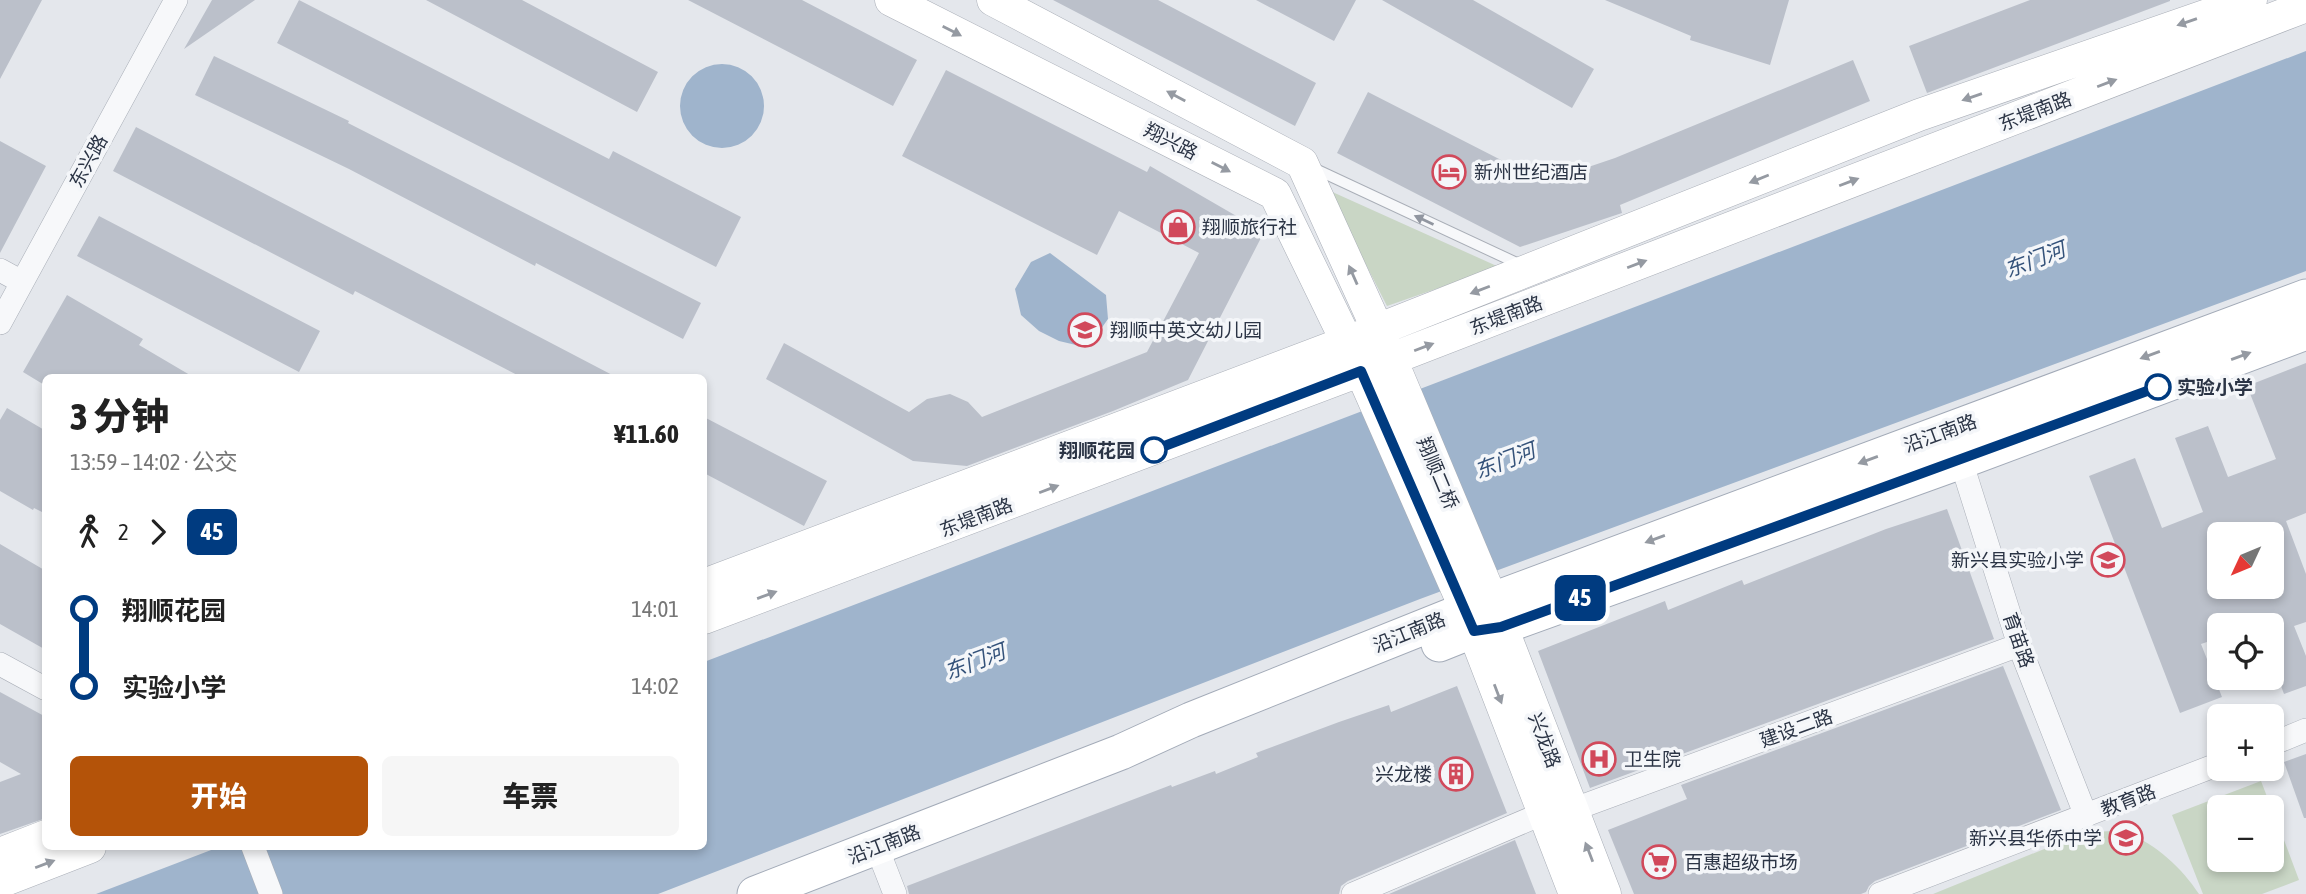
<!DOCTYPE html>
<html lang="zh">
<meta charset="utf-8">
<style>
:root{--surface:#fff;--page:#f6f6f6;--text:#222;--muted:#767676;--accent:#b45309}
body{margin:0;font-family:"Asap Condensed","Noto Sans SC",sans-serif;background:var(--page);color:var(--text);height:100vh;display:flex;flex-direction:column;font-size:26px;white-space:nowrap}
*{box-sizing:border-box;margin:0}
p{font-size:23px;color:var(--muted)}
.icon{flex:none;width:38px;height:38px;fill:none;stroke:currentColor;stroke-width:2;stroke-linecap:round;stroke-linejoin:round}
.map{position:relative;flex:1;overflow:hidden}
.side{position:absolute;left:42px;top:374px;width:665px;height:476px;display:flex;flex-direction:column;background:var(--surface);border-radius:10px;box-shadow:0 4px 10px #0003}
.side>*{flex:none}
.badge{padding:0 14px;border-radius:10px;font-size:24px;line-height:46px}
.needle{width:46px;rotate:226deg}
.fabs{position:absolute;left:2207px;top:522px;display:grid;gap:14px}
.fabs a{display:grid;place-items:center;width:77px;height:77px;border-radius:10px;background:var(--surface);box-shadow:0 4px 10px #0003;font-size:35px}
.map>.badge{position:absolute;translate:-50% -50%;box-shadow:0 0 0 4px #fff}
.legs{display:flex;align-items:center;gap:10px;height:77px;padding:0 28px;font-size:23px}
.legs p{margin-inline-start:auto}
.overview{display:flex;align-items:center;justify-content:space-between;height:119px;padding:0 28px}
h1{font-size:38px;font-weight:800;line-height:52px}
.primary-button{display:flex;gap:14px;margin-top:auto;padding:14px 28px}
.primary-button a{flex:1;height:80px;border-radius:10px;background:var(--accent);color:#fff;font-size:28px;font-weight:800;line-height:80px;text-align:center}
.primary-button a+a{background:var(--page);color:var(--text)}
ul{padding:0 28px;list-style:none}
li{display:flex;align-items:center;gap:24px;height:77px;font-size:26px}
li i{display:grid;place-items:center;width:10px;height:100%;margin:0 9px;background:currentColor}
li i::after{content:'';width:18px;height:18px;margin:-9px;border:5px solid;border-radius:50%;background:var(--surface)}
li p{margin-inline-start:auto}
li:first-child i{background:linear-gradient(#0000 50%,currentColor 0)}
li:last-child i{background:linear-gradient(currentColor 50%,#0000 0)}
.map>svg:first-child{display:block}
.green{fill:#c9d6c5}
.water{fill:#9fb4cc}
.building{fill:#bbc0ca;fill-rule:evenodd}
.lines{fill:none;stroke-linecap:round;stroke-linejoin:round}
.lane-casing{stroke:#a9aeb7;stroke-width:12}
.street-casing{stroke:#a9aeb7;stroke-width:24}
.secondary-casing{stroke:#a9aeb7;stroke-width:33}
.primary-casing{stroke:#a3abb8;stroke-width:37}
.lane{stroke:#f7f8fa;stroke-width:10}
.street{stroke:#f7f8fa;stroke-width:23}
.secondary{stroke:#fff;stroke-width:32}
.primary{stroke:#fff;stroke-width:35}
.oneway{fill:#959aa2}
.oneway2{fill:#9196a0}
.line-1-casing{stroke:#fff;stroke-width:16}
.line-1{stroke:#003b80;stroke-width:10}
.stop-1-dot{fill:#fff;stroke:#003b80;stroke-width:3.5}
.labels{text-anchor:middle;stroke-width:7;stroke-linejoin:round;paint-order:stroke}
.street-label{font-size:19px;fill:#2b3445;stroke:#f4f6f9}
.poi-label{font-size:19px;fill:#2b3445;stroke:#f4f6f9;text-anchor:start}
.stop-label{font-size:19px;font-weight:bold;fill:#2b3445;stroke:#f4f6f9;text-anchor:start}
.water-label{font-size:21px;font-style:italic;fill:#34527a;stroke:#f4f6f9}
</style>
<div class="map">
<svg width="2306" height="894" viewBox="0 0 2306 894">
<rect width="100%" height="100%" fill="#e4e7ec"/>
<path class="green" d="M1328,190L1499,267L1387,306Z
M2261,781L2271,807H2219V859H2272V808L2299,880L2262,894H2203L2172,815Z
M2093,832C2103,832 2117,830 2127,833C2156,844 2182,868 2199,894H1933L2059,843Z"/>
<path class="water" d="M2306,51V271L1420,599L658,894H96L219,847H704V662Z
M680 106a42 42 0 1 1 84 0a42 42 0 1 1-84 0Z
M1050,253L1106,295L1108,319L1093,340L1076,345L1059,341L1039,331L1021,315L1015,289L1031,262Z"/>
<path class="building" d="M0,0H42L0,79Z
M212,0H255L184,49Z
M299,0L609,159L613,151L741,217L716,267L277,43Z
M426,0H522L658,72L637,112Z
M688,0H802L917,60L893,106Z
M1053,0H1158L1316,83L1295,126Z
M1256,0H1356L1334,41Z
M1382,0H1473L1594,69L1572,108Z
M1605,0H1789L1770,65L1690,40L1691,36Z
M2030,0H2170V1L1927,93L1909,46Z
M214,56L349,121L348,123L701,303L683,339L536,263L535,266L349,169L195,95Z
M1853,60L1870,101L1620,205L1622,213L1520,247L1337,153L1368,92L1544,182L1615,158Z
M946,70L1147,172L1150,166L1264,232L1188,380L1113,411L967,466L913,461L766,379L784,343L909,412L927,399L950,394L968,402L982,417L1147,352L1199,253L1119,211L1097,255L902,156Z
M136,127L375,251L618,378H523L355,291L353,295L113,171Z
M0,141L46,166L0,253Z
M99,216L320,331L299,372L77,256Z
M67,295L143,339L139,345L195,378H46V386L23,372Z
M2306,363V513L2286,521L2306,574V622L2294,626L2306,656V686L2284,694L2272,662V625H2219V638L2201,644L2222,697L2180,713L2089,476L2135,458L2162,528L2203,512L2175,438L2208,426L2228,477L2276,459L2247,386ZM2219,534H2272V586H2219Z
M7,408L46,431V514L34,508L33,510L0,491V420Z
M704,417L827,481L804,526L704,473Z
M1947,509L1994,639L1590,788L1538,651L1665,601L1668,610L1742,580L1744,585L1886,529Z
M0,544L46,571V650L0,624Z
M2003,666L2061,810L1875,881L1869,886L1866,892L1861,894H1634L1608,830L1687,799L1681,785Z
M1457,686L1507,813L1348,881L1341,886L1339,894H909L907,886L1171,785L1172,787L1215,771L1216,774L1258,757L1256,753L1339,722L1389,705L1391,712Z
M0,692L46,717V818L0,834V782L21,774L0,762Z
M2306,754V818H2304L2284,762Z
M1515,840L1536,894H1389Z"/>
<g class="lines">
<defs>
<path id="lane" d="M1311,167L1521,265"/>
<path id="street" d="M0,270L22,282
M0,323L176,0
M1961,461L2019,645L2086,816
M0,664L46,689
M2272,744L2306,730
M1572,810L2019,645
M253,847L271,894
M883,863L895,894
M1353,894L1544,813
M1880,894L2219,764"/>
<path id="secondary" d="M891,0L1275,194L1361,371L1460,596L1575,894
M993,0L1302,163L1391,359L1486,586L1605,894
M704,585L1347,342L1919,115L2251,0
M704,618L1391,359L2306,6
M0,854L46,836
M0,882L90,847"/>
<path id="primary" d="M1439,644L1474,630L1501,627L1961,461L2306,332
M755,894L1121,752L1191,720L1466,610L2306,297"/>
</defs>
<use href="#lane" class="lane-casing"/>
<use href="#street" class="street-casing"/>
<use href="#secondary" class="secondary-casing"/>
<use href="#primary" class="primary-casing"/>
<use href="#lane" class="lane"/>
<use href="#street" class="street"/>
<use href="#secondary" class="secondary"/>
<use href="#primary" class="primary"/>
</g>
<defs><path id="oneway-solid" d="M-6-.8H1V-3.2L6.5 0L1 3.2V.8H-6Z" transform="scale(1.75)"/></defs>
<g class="oneway">
<use href="#oneway-solid" transform="translate(2187 22) rotate(161)"/>
<use href="#oneway-solid" transform="translate(952 31) rotate(27)"/>
<use href="#oneway-solid" transform="translate(2107 83) rotate(-21)"/>
<use href="#oneway-solid" transform="translate(1176 96) rotate(-152)"/>
<use href="#oneway-solid" transform="translate(1972 97) rotate(161)"/>
<use href="#oneway-solid" transform="translate(1221 167) rotate(27)"/>
<use href="#oneway-solid" transform="translate(1759 179) rotate(158)"/>
<use href="#oneway-solid" transform="translate(1849 182) rotate(-21)"/>
<use href="#oneway-solid" transform="translate(1637 264) rotate(-21)"/>
<use href="#oneway-solid" transform="translate(1353 275) rotate(-114)"/>
<use href="#oneway-solid" transform="translate(1480 290) rotate(159)"/>
<use href="#oneway-solid" transform="translate(1424 347) rotate(-21)"/>
<use href="#oneway-solid" transform="translate(2150 355) rotate(160)"/>
<use href="#oneway-solid" transform="translate(2241 356) rotate(-20)"/>
<use href="#oneway-solid" transform="translate(1868 460) rotate(160)"/>
<use href="#oneway-solid" transform="translate(1049 489) rotate(-21)"/>
<use href="#oneway-solid" transform="translate(1655 539) rotate(160)"/>
<use href="#oneway-solid" transform="translate(767 595) rotate(-20)"/>
<use href="#oneway-solid" transform="translate(1498 694) rotate(69)"/>
<use href="#oneway-solid" transform="translate(1589 852) rotate(-111)"/>
<use href="#oneway-solid" transform="translate(45 864) rotate(-21)"/>
</g>
<use class="oneway2" href="#oneway-solid" transform="translate(1424 220) rotate(-155)"/>
<g class="lines">
<defs>
<path id="line-1" d="M1154,450L1361,371L1474,631L1501,627L2158,387"/>
</defs>
<use href="#line-1" class="line-1-casing"/>
<use href="#line-1" class="line-1"/>
</g>
<defs>
<symbol id="hotel-ring" viewBox="-11 -11 22 22"><circle r="9.5" fill="#f4f6f9" stroke="#d1495b" stroke-width="1.5"/><path d="M-6-4.5h1.5V1H6V5H4.5V3h-9V5H-6ZM-4 0a1.8 1.8 0 1 1 3.6 0ZM.5 0V-2.5h3Q6-2.5 6 0Z" fill="#d1495b"/></symbol>
<symbol id="shop-ring" viewBox="-11 -11 22 22"><circle r="9.5" fill="#f4f6f9" stroke="#d1495b" stroke-width="1.5"/><path d="M-5-2.5h2.3a2.7 3.5 0 0 1 5.4 0H5L5.5 6h-11ZM-1.5-2.5h3a1.5 2.3 0 0 0-3 0Z" fill="#d1495b"/></symbol>
<symbol id="school-ring" viewBox="-11 -11 22 22"><circle r="9.5" fill="#f4f6f9" stroke="#d1495b" stroke-width="1.5"/><path d="M0-5L7-2L0 1L-7-2ZM-4 1L0 2.5L4 1V4Q0 6-4 4Z" fill="#d1495b"/></symbol>
<symbol id="hospital-ring" viewBox="-11 -11 22 22"><circle r="9.5" fill="#f4f6f9" stroke="#d1495b" stroke-width="1.5"/><path d="M-5-5h3v3.5h4V-5h3V5h-3V1.5h-4V5h-3Z" fill="#d1495b"/></symbol>
<symbol id="building-ring" viewBox="-11 -11 22 22"><circle r="9.5" fill="#f4f6f9" stroke="#d1495b" stroke-width="1.5"/><path d="M-4-6H4V6H1V3H-1V6H-4ZM-2.5-4.3h1.7v1.8h-1.7ZM.8-4.3h1.7v1.8H.8ZM-2.5-1h1.7V.8h-1.7ZM.8-1h1.7V.8H.8Z" fill="#d1495b"/></symbol>
<symbol id="supermarket-ring" viewBox="-11 -11 22 22"><circle r="9.5" fill="#f4f6f9" stroke="#d1495b" stroke-width="1.5"/><path d="M-6-5.5h2.5l.6 2H6L4.5 2H-2.5L-4.4-4H-6ZM-1.5 3.2a1.3 1.3 0 1 0 .1 0ZM3 3.2a1.3 1.3 0 1 0 .1 0Z" fill="#d1495b"/></symbol>
</defs>
<g fill-rule="evenodd">
<use href="#hotel-ring" x="1430" y="153" width="38" height="38"/>
<use href="#shop-ring" x="1159" y="208" width="38" height="38"/>
<use href="#school-ring" x="1066" y="311" width="38" height="38"/>
<use href="#school-ring" x="2089" y="541" width="38" height="38"/>
<use href="#hospital-ring" x="1580" y="740" width="38" height="38"/>
<use href="#building-ring" x="1437" y="755" width="38" height="38"/>
<use href="#school-ring" x="2107" y="819" width="38" height="38"/>
<use href="#supermarket-ring" x="1640" y="843" width="38" height="38"/>
</g>
<g class="stop-1-dot">
<circle cx="2158" cy="387" r="12"/>
<circle cx="1154" cy="450" r="12"/>
</g>
<g class="labels">
<g class="street-label">
<text transform="translate(2035 111) rotate(-21)" y="7">东堤南路</text>
<text transform="translate(1171 141) rotate(27)" y="7">翔兴路</text>
<text transform="translate(88 161) rotate(-61)" y="7">东兴路</text>
<text transform="translate(1506 315) rotate(-21)" y="7">东堤南路</text>
<text transform="translate(1940 433) rotate(-20)" y="7">沿江南路</text>
<text transform="translate(1438 473) rotate(67)" y="7">翔顺二桥</text>
<text transform="translate(976 517) rotate(-21)" y="7">东堤南路</text>
<text transform="translate(1409 632) rotate(-22)" y="7">沿江南路</text>
<text transform="translate(2019 640) rotate(71)" y="7">育苗路</text>
<text transform="translate(1796 728) rotate(-20)" y="7">建设二路</text>
<text transform="translate(1545 740) rotate(69)" y="7">兴龙路</text>
<text transform="translate(2128 800) rotate(-21)" y="7">教育路</text>
<text transform="translate(884 844) rotate(-21)" y="7">沿江南路</text>
</g>
<g class="poi-label">
<text x="1474" y="179">新州世纪酒店</text>
<text x="1202" y="234">翔顺旅行社</text>
<text x="1110" y="337">翔顺中英文幼儿园</text>
<text x="2084" y="567" text-anchor="end">新兴县实验小学</text>
<text x="1624" y="766">卫生院</text>
<text x="1432" y="781" text-anchor="end">兴龙楼</text>
<text x="2102" y="845" text-anchor="end">新兴县华侨中学</text>
<text x="1684" y="869">百惠超级市场</text>
</g>
<g class="stop-label">
<text x="2177" y="394">实验小学</text>
<text x="1135" y="457" text-anchor="end">翔顺花园</text>
</g>
<g class="water-label">
<text transform="translate(2035 260) rotate(-21)" y="7">东门河</text>
<text transform="translate(1505 461) rotate(-21)" y="7">东门河</text>
<text transform="translate(975 662) rotate(-21)" y="7">东门河</text>
</g>
</g>
</svg>
<div class="fabs">
<a><svg class="needle" viewBox="-14 -14 28 28"><path d="M0-13l5 13h-10z" fill="#e53935"/><path d="M0 13l5-13h-10z" fill="#767676"/></svg></a>
<a><svg class="icon" aria-label="locate" viewBox="0 0 24 24"><circle cx="12" cy="12" r="6"/><path d="M12 2v4M12 18v4M2 12h4M18 12h4"/></svg></a>
<a>+</a>
<a>−</a>
</div>
<b class="badge" style="left:1580px;top:598px;background:#003b80;color:#fff">45</b>
<section class="side">
<div class="overview"><div><h1>3 分钟</h1><p>13:59 – 14:02 · 公交</p></div><b>¥11.60</b></div>
<div class="legs"><svg class="icon" aria-label="walk" viewBox="0 0 24 24"><circle cx="13" cy="4" r="2"/><path d="M13 8l-2 6 4 7M11 14l-3 7M7 12l3-4h3l4 4"/></svg>2<svg class="icon" aria-label="forward" viewBox="0 0 24 24"><path d="M9 5l7 7-7 7"/></svg><b class="badge" style="background:#003b80;color:#fff">45</b></div>
<ul>
<li><i style="color:#003b80"></i><b>翔顺花园</b><p>14:01</p></li>
<li><i style="color:#003b80"></i><b>实验小学</b><p>14:02</p></li>
</ul>
<div class="primary-button"><a>开始</a><a>车票</a></div>
</section>
</div>
